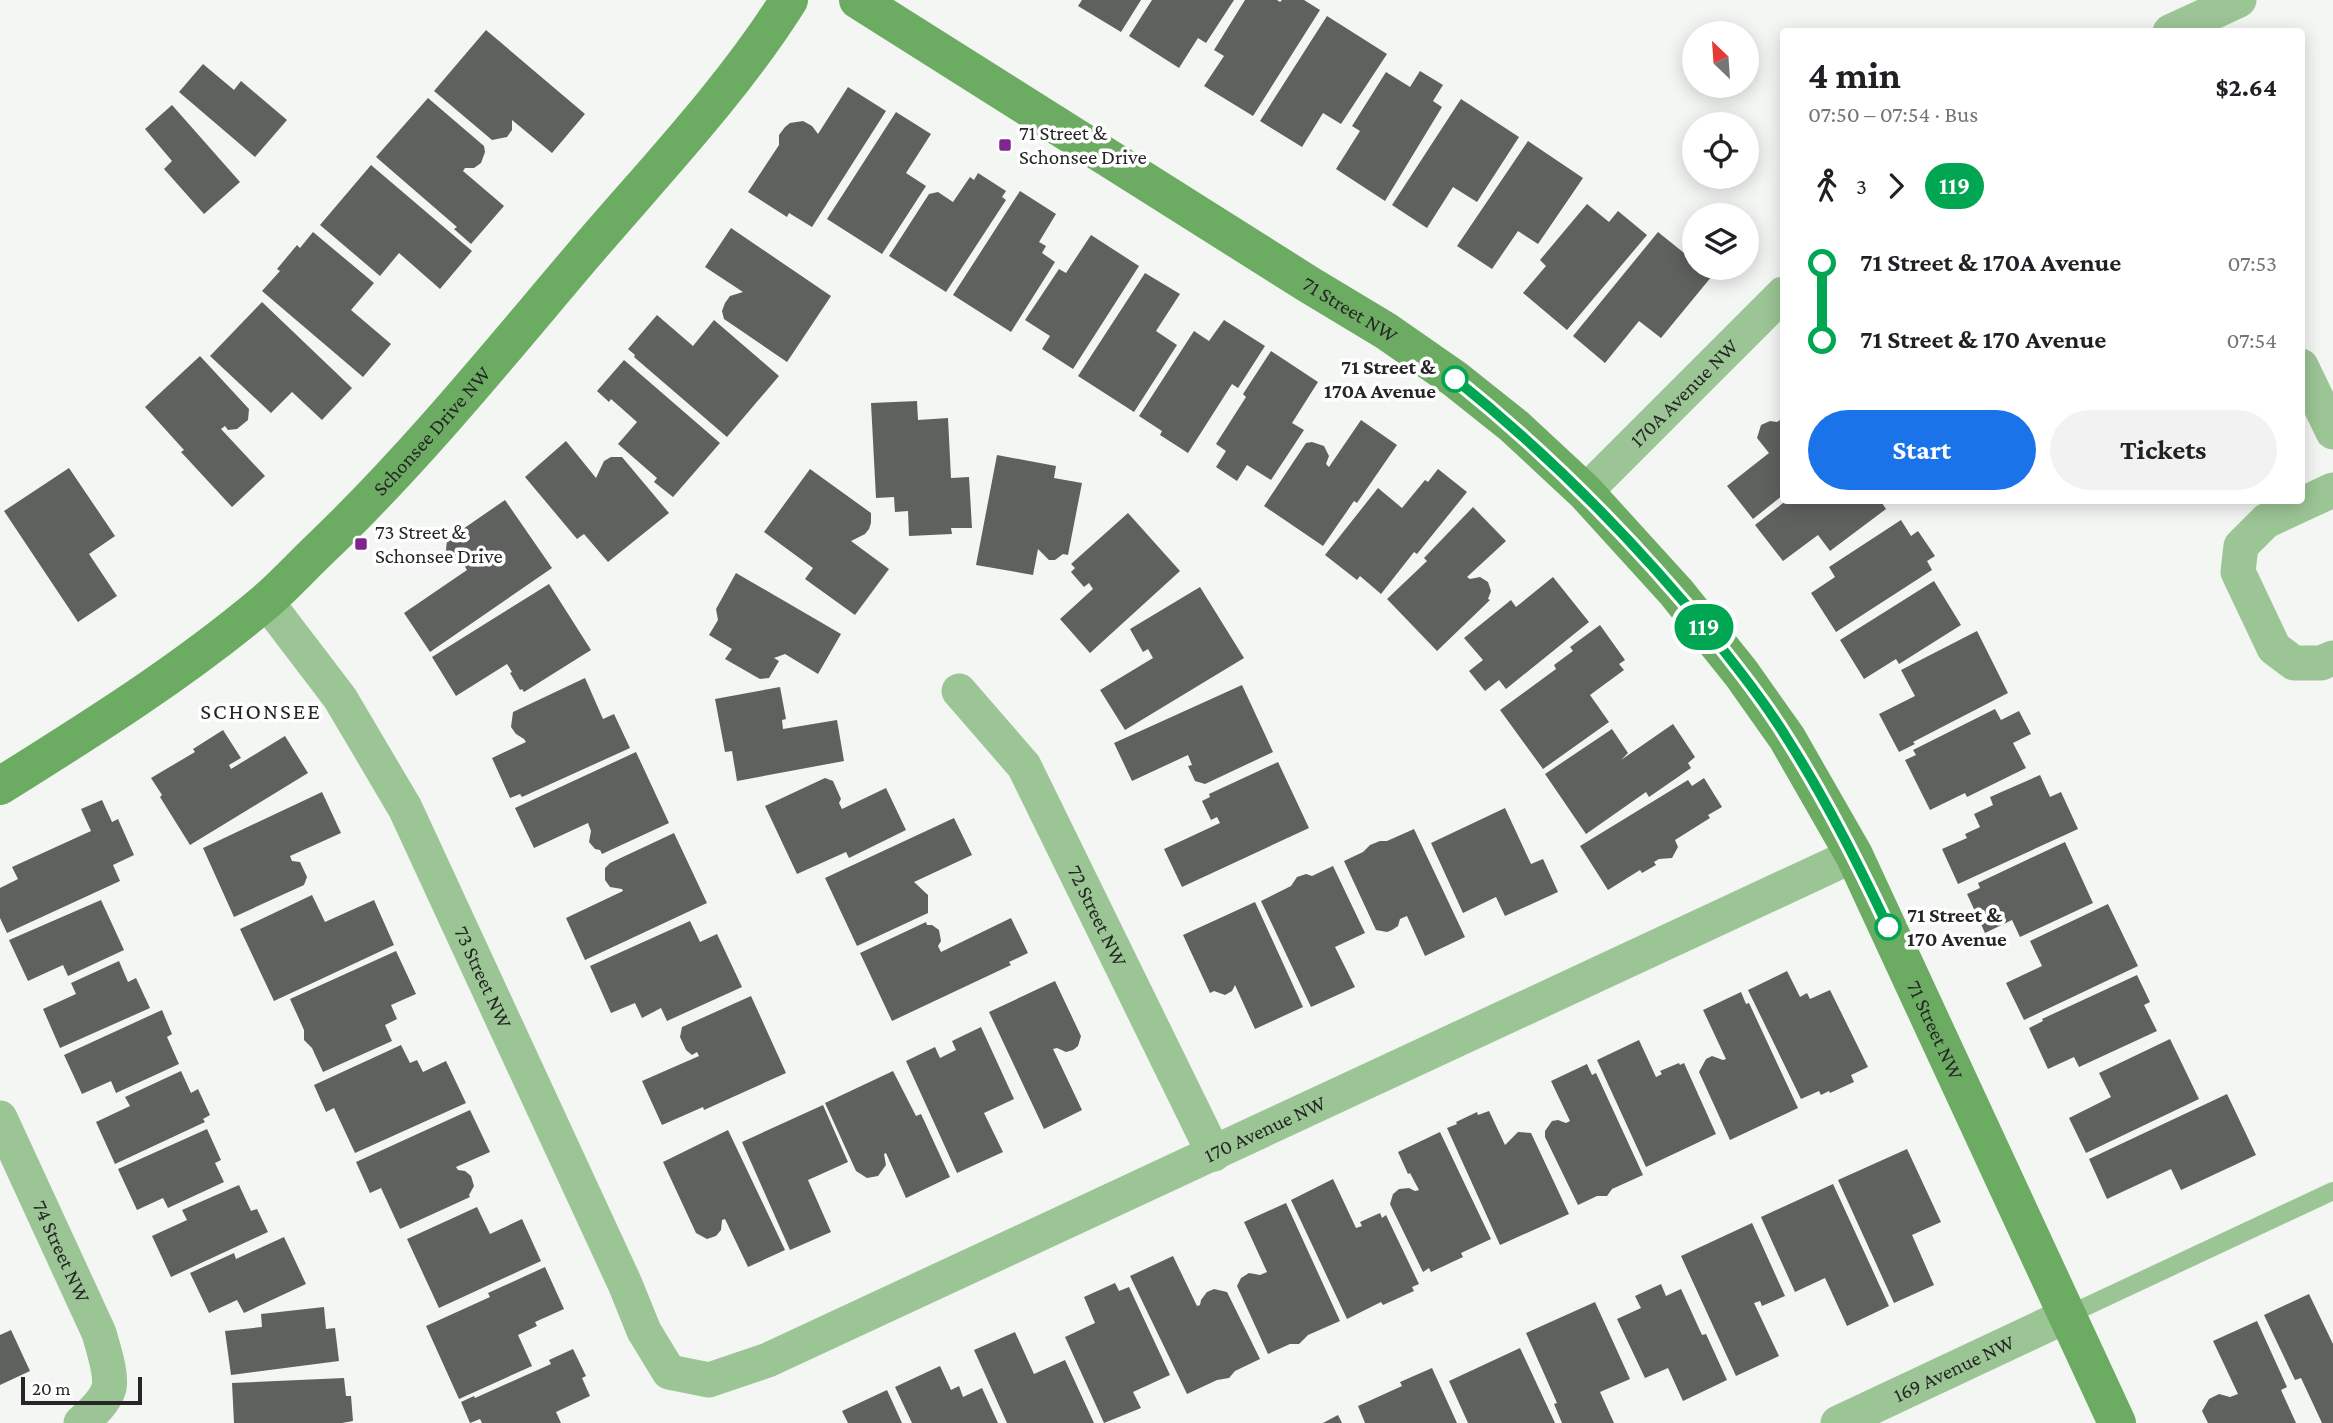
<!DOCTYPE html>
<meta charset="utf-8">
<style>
:root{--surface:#fff;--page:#f2f2f2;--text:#202124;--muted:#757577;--accent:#1a73e8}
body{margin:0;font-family:"Crimson Pro",serif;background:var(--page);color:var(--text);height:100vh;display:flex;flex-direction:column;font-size:26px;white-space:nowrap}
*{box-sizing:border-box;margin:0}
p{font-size:23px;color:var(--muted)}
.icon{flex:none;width:38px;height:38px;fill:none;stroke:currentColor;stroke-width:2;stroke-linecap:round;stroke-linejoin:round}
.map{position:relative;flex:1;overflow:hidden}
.panel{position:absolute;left:1780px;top:28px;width:525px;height:476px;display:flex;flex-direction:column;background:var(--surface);border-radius:7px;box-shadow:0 4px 18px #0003}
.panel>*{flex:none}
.badge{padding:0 14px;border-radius:23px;font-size:24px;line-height:46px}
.needle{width:46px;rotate:335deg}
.controls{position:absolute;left:1682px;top:21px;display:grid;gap:14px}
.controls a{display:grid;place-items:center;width:77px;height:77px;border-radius:50%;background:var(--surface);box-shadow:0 4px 18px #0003;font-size:35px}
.scale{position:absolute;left:21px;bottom:18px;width:121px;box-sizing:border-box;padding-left:7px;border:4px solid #252625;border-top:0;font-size:19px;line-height:24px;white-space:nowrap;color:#252625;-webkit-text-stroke:5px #fff;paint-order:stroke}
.map>.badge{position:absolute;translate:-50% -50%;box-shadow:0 0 0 4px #fff}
.legs{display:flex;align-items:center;gap:10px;height:77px;padding:0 28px;font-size:23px}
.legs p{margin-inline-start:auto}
.head{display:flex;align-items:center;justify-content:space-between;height:119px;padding:0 28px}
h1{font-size:38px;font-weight:700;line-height:52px}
.cta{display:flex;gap:14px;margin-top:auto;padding:14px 28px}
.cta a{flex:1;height:80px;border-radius:42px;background:var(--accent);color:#fff;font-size:28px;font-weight:700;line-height:80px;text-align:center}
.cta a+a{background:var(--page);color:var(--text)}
ul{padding:0 28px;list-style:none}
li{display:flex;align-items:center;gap:24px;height:77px;font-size:26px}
li i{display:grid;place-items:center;width:10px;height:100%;margin:0 9px;background:currentColor}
li i::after{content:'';width:18px;height:18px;margin:-9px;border:5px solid;border-radius:50%;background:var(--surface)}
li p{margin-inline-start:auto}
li:first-child i{background:linear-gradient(#0000 50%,currentColor 0)}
li:last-child i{background:linear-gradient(currentColor 50%,#0000 0)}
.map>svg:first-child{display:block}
.building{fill:#5f615f}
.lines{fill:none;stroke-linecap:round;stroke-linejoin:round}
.lane{stroke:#9bc594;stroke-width:18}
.street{stroke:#9bc594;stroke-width:35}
.secondary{stroke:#6cac62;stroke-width:38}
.line-1-casing{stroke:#fff;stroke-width:16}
.line-1{stroke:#00a651;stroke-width:10}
.poi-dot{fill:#802490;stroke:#fff;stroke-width:2.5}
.stop-1-dot{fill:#fff;stroke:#00a651;stroke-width:3.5}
.labels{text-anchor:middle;stroke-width:7;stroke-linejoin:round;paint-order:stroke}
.poi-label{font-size:21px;fill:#252625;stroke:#fff;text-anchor:start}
.street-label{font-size:21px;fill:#252625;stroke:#fff}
.stop-label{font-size:21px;font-weight:bold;fill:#252625;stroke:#fff;text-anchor:end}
.neighbourhood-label{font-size:23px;letter-spacing:2px;fill:#252625;stroke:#fff}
</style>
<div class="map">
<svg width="2333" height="1423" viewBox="0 0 2333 1423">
<rect width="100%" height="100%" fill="#f3f6f3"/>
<path class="building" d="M1082,0H1141L1121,32L1078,6Z
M1152,0H1234L1206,43L1198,38L1179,68L1129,36Z
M1245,0H1277L1280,2L1282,0H1304L1320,10L1253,116L1204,86L1224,56L1214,50Z
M1327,16L1387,54L1341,124L1323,113L1302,147L1260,121Z
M486,30L585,114L552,153L512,120V130L507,137L492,140L434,91Z
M203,64L234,90L241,81L287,120L255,157L179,92Z
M1420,71L1443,85L1433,101L1442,107L1385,201L1336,169L1360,131L1352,126L1386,72L1410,87Z
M848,87L886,111L812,227L789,213L787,217L748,192L779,145V135L785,127L790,123L803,121L812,126L818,134Z
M428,98L484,146L485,152L481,163L474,168H465L463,171L504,206L471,244L454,229L457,227L376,157Z
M1461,99L1519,137L1477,202L1453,187L1427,228L1392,205Z
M172,105L240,182L204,214L164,169L172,161L145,129Z
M896,112L931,134L906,173L926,186L882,254L827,219Z
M1528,141L1583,178L1538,244L1518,231L1492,269L1457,246Z
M371,165L472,251L440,289L399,253L380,276L320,225Z
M978,173L1006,191L1002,197L1006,200L946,292L889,256L929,194L938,192L953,202L970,177L974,180Z
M1020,191L1056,214L1039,242L1046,246L1042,253L1055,262L1011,332L953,295Z
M1587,204L1609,222L1618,211L1647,235L1567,330L1523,293L1546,266L1540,260Z
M731,228L831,296L787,362L724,319L722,311L725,303L730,296L743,292L705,267Z
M313,232L374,283L351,310L391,344L363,377L262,291L280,271L277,269L297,245L300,248Z
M1658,232L1694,261V268H1702L1712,276L1661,338L1639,321L1605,363L1573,336Z
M1091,235L1139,266L1073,369L1042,349L1050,336L1025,320L1059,269L1066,273Z
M1145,273L1180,294L1156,331L1177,345L1134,412L1078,376Z
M262,302L352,388L322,420L292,392L271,413L210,356Z
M657,315L693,346L714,320L779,376L727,437L634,357L635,355L628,349Z
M1224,320L1265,346L1238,388L1232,384L1188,453L1160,435L1162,431L1139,416L1194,331L1209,341Z
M1271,351L1318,382L1292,423L1304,430L1271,480L1247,465L1237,481L1216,467L1226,451L1216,444L1246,397L1243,394Z
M200,356L249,409L248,420L237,429L228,430L225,426L221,429L265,476L232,507L181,452L184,450L145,407Z
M624,360L720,443L673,497L654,482L657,478L618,444L637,422L611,399L609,402L597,391Z
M917,401L918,420L948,418L951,478L969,477L972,528H951L952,534L909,536L908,511L895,512L894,497L876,498L871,403Z
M1783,418V495L1753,519L1727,486L1769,453L1757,438L1761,425L1770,421L1777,422Z
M1361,420L1397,445L1357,503L1354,501L1323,546L1264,506L1306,443L1312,442L1324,446L1329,456L1326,464L1329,467Z
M566,441L596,478L604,461L611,457H622L669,513L608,562L584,534L577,539L525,477Z
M997,455L1056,466L1054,478L1082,483L1068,555L1063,554L1055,560H1049L1038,549L1033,575L976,565Z
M69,468L115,536L89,554L117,596L78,622L4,511Z
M810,469L871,513V523L869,529L865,534L851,541L889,569L855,615L805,579L813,568L764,532Z
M1438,469L1467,492L1417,554L1414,552L1381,594L1360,576L1357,580L1325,555L1378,488L1402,508L1425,480L1428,482Z
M505,500L552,568L430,652L404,613L467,570L464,565L455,564L446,550L447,540Z
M1787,500H1880L1886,509L1830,551L1818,535L1783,561L1755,525Z
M1473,507L1506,541L1467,577L1470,579L1480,577L1488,582L1491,591L1488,599L1490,600L1437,651L1387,599L1427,561L1424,558Z
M1128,513L1180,571L1090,653L1060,619L1093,589L1089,583L1084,587L1071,572L1075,568L1071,564Z
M1901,520L1911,536L1918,531L1935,556L1927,561L1932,570L1836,632L1811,593L1835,577L1829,567Z
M736,573L841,634L818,674L785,654L774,658L779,661L769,678L760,679L725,659L732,649L709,635L718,620L716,609Z
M1553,577L1589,622L1506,689L1499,680L1485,691L1469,671L1483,660L1464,638L1511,600L1516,607Z
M1934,581L1961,625L1899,664L1896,659L1864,679L1840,640Z
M549,584L591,650L524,692L522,689L520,690L510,673L512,672L507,664L456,696L432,657Z
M1200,587L1244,658L1125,730L1100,690L1153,658L1148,649L1143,652L1130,629Z
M1600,625L1625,660L1619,664L1624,670L1590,695L1609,722L1543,769L1500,710L1556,669L1554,665L1573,651L1570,647Z
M1977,631L2008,693L1913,742L1915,744L1899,752L1879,714L1915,696L1901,670Z
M585,678L603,719L614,714L630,748L522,797L520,794L510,798L492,758L526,742L524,739L516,734L511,727L513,712Z
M1242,685L1273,752L1205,784L1195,781L1188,766L1192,765L1188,755L1132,781L1114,743Z
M780,687L786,719L782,720L783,729L837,720L844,761L737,781L732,751L725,752L715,699Z
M1995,709L2001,720L2019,711L2031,734L2013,743L2026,768L1967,797L1965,793L1930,810L1905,760L1916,755L1913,750Z
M1673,724L1695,757L1688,763L1691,768L1649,797L1646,792L1586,834L1545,774L1612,729L1628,753L1621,760Z
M223,730L241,758L229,765L231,769L285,736L308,773L190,845L160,797L162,795L151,778L195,752L193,749Z
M636,752L669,823L602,854L600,850L595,849L589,842L591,831L588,823L534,848L515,808Z
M1278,762L1309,828L1182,887L1164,849L1220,823L1217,817L1211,820L1202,801L1210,797L1209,794Z
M2040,775L2050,797L2061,792L2078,829L1958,884L1942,849L1967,838L1965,834L1980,827L1974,814L1993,805L1990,797Z
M825,778L833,781L841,799L839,803L842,809L886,788L906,830L849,858L846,852L797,874L765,806Z
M1704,778L1722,807L1708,815L1710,818L1675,840L1678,847L1672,858L1659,859L1654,862L1656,865L1642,873L1640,870L1608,890L1580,846L1688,780L1692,786Z
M322,792L341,833L290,856L292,861L300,862L307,877L304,885L234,917L203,848Z
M102,800L112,822L118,819L134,855L113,865L120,881L7,933L0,918V888L18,879L12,867L91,831L81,809Z
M1505,808L1531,864L1543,859L1558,892L1505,916L1496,897L1463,913L1431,843Z
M954,818L972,855L914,882L928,895V913L857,946L825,878Z
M1414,829L1465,937L1425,956L1407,916L1400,919L1398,926L1392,930L1387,932L1376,930L1344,861L1363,852L1370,845L1380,841H1387Z
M674,833L707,903L585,960L566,918L623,891L622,889L610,887L605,880V868L610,863Z
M2065,842L2093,903L2020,937L2012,920L1985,933L1967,894L1980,888L1978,883Z
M1333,866L1365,933L1335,947L1355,987L1311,1007L1261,901L1291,886L1297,877L1306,874L1312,876Z
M312,895L325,922L374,900L394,945L274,1001L240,929Z
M101,900L124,950L68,976L63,965L28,981L9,940Z
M1255,902L1303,1007L1255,1029L1235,985L1232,991L1225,995L1214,991L1210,993L1183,935Z
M2108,904L2138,966L2024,1020L2006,983L2042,966L2030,941Z
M1011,918L1028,953L1009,962L1011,965L892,1021L860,953L926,922L927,925H932L939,930L941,941L938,946L941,952Z
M690,921L700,942L717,934L742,987L667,1021L661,1008L642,1018L635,1003L611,1013L590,966Z
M396,951L416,994L391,1005L397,1019L385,1025L392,1041L323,1072L312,1048L304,1040V1030L290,999Z
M119,961L128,982L136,978L150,1008L60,1048L43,1009L76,994L71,983Z
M1787,971L1800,997L1807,993L1810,999L1830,990L1868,1067L1851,1075L1854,1082L1830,1093L1829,1091L1821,1095L1819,1091L1801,1099L1748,990Z
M2137,975L2150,1002L2144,1005L2157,1031L2079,1067L2074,1057L2048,1069L2029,1028L2043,1021L2042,1019Z
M1055,981L1081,1036L1078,1046L1073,1050L1066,1052L1057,1048L1053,1049L1082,1110L1044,1129L989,1012Z
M1741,992L1746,1004L1749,1003L1798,1108L1730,1140L1699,1072L1706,1059L1712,1056L1723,1060L1726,1059L1703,1010Z
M751,996L786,1073L704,1110L703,1107L662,1125L642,1081L699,1056L697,1052L692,1055L686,1050L680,1037L682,1027Z
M162,1010L172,1034L167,1037L179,1064L116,1093L111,1081L82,1094L64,1055Z
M981,1027L1014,1099L984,1113L1003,1152L957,1173L906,1061L935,1047L940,1058L956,1050L952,1041Z
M2170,1039L2199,1099L2086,1153L2069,1118L2111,1097L2099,1073Z
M1639,1040L1656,1077L1662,1074L1660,1071L1679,1063L1680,1065L1684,1063L1716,1134L1646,1167L1597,1060Z
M401,1045L410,1063L417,1060L423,1072L446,1061L466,1103L355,1153L334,1108L326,1112L314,1085Z
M1587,1064L1592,1075L1596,1073L1643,1175L1612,1189L1607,1196H1597L1578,1205L1545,1137V1131L1552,1121L1558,1120L1566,1123L1570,1121L1551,1081Z
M181,1071L191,1093L198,1089L210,1115L203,1119L205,1122L115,1164L96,1122L130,1106L125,1097Z
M893,1071L916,1116L921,1114L950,1177L906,1198L886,1153L884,1154L886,1165L878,1176L867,1178L856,1171L825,1103Z
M2227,1094L2256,1155L2181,1190L2171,1169L2107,1199L2089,1159Z
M823,1105L848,1162L808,1180L831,1232L790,1250L742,1142Z
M470,1110L490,1152L456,1167L458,1170L465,1171L471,1176L474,1186L469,1195L470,1197L400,1229L381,1188L370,1193L356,1162Z
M1489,1111L1505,1145L1518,1132L1531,1133L1569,1214L1500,1245L1447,1128L1457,1124L1456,1122L1477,1112L1478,1115Z
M207,1129L221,1160L215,1163L224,1182L168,1208L163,1198L137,1210L118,1169Z
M728,1130L785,1250L748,1267L725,1219L722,1220L721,1230L716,1236L707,1239L696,1233L663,1162Z
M1440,1132L1491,1239L1461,1253L1463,1257L1431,1272L1429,1268L1423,1272L1390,1204L1393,1194L1399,1189L1409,1188L1415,1191L1419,1190L1410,1173L1408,1174L1398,1152Z
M1907,1149L1941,1222L1912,1235L1934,1285L1894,1303L1838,1180Z
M1333,1179L1356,1228L1362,1226L1360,1222L1380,1213L1382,1218L1386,1215L1419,1284L1412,1287L1414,1291L1383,1305L1381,1302L1347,1319L1291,1200Z
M1833,1184L1889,1306L1847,1326L1825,1278L1795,1292L1761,1217Z
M239,1185L251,1211L257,1209L268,1232L171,1277L152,1236L187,1220L182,1210Z
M1286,1203L1340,1321L1308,1335L1299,1344H1290L1268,1354L1237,1286L1241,1278L1249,1273L1260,1275L1267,1272L1244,1222Z
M477,1207L490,1234L522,1219L541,1261L439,1308L407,1239Z
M1752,1223L1785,1296L1762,1306L1760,1301L1754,1303L1779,1356L1736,1376L1681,1256Z
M284,1237L306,1284L244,1313L237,1300L209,1313L190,1273L234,1253L236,1259Z
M1173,1256L1197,1306L1200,1305L1201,1300L1207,1292L1214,1289L1227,1292L1260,1359L1235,1371L1229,1378L1217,1380L1187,1394L1130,1276Z
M545,1267L564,1309L535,1322L537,1326L518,1335L532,1366L459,1399L426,1326L490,1297L488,1293Z
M1115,1283L1119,1291L1129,1287L1170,1375L1133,1392L1141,1408L1104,1423L1065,1337L1095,1323L1084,1297Z
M1661,1284L1666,1296L1681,1289L1702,1335L1706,1334L1727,1380L1683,1401L1668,1368L1645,1378L1617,1319L1641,1308L1635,1296Z
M2309,1294L2333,1344V1423H2322L2301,1378L2295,1380L2264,1315Z
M1595,1302L1630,1379L1600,1392L1614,1423H1562L1554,1404L1557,1403L1526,1333Z
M324,1307L326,1329L335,1328L339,1361L231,1375L225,1331L262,1327L261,1314Z
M2257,1321L2287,1387L2281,1390L2296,1423H2208L2202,1411L2209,1399L2219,1394L2230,1397L2238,1394L2213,1341Z
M11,1330L30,1371L0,1385V1335Z
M1015,1332L1034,1374L1065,1360L1094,1423H1007L974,1350Z
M1520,1348L1555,1423H1468L1449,1381Z
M573,1349L586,1376L582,1378L590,1396L556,1412L561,1423H482L480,1419L470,1423L461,1402L474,1396L475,1398L551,1364L549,1360Z
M940,1366L951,1390L959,1386L963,1397L982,1388L998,1423H912L895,1387Z
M1432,1368L1457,1423H1365L1358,1406L1402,1386L1400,1382Z
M344,1378L346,1396H351L353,1421L342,1423H234L232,1383Z
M887,1390L902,1423H848L842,1411Z
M1338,1415L1342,1423H1323Z"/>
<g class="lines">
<path class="lane" d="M2068,1315L2333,1191"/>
<g class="street">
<path d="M2170,32L2239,0"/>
<path d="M2301,366L2333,432"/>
<path d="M2333,490L2266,521L2241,546L2238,572L2274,648L2294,663H2321L2333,658"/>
<path id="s1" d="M1585,492L1783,294"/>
<path id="s2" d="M266,601L340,698L405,808L625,1284L644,1331L669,1372L709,1380L768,1360L1854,855"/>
<path id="s3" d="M959,691L1024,766L1214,1154"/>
<path id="s4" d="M0,1118L99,1333C103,1348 112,1373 109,1388C105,1402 91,1414 81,1423"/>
<path id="s5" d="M1838,1423L2068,1315"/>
</g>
<g class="secondary">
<path id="s6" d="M858,0L1308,284L1386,331L1455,379L1514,426L1585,492L1676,592L1741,673L1787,738L1854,855L2117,1423"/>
<path id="s7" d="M0,786C91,729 182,672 264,603C284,586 302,566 321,548C416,457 499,354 584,254C654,172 731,92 789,0"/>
</g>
</g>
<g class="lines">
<defs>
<path id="line-1" d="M1455,379C1552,457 1634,540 1713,637C1739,670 1766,704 1788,740C1826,800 1858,863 1888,927"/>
</defs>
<use href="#line-1" class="line-1-casing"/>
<use href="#line-1" class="line-1"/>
</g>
<g class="poi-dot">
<rect x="998" y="138" width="14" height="14" rx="3.5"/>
<rect x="354" y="537" width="14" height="14" rx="3.5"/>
</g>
<g class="stop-1-dot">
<circle cx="1455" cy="379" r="12"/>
<circle cx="1888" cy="927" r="12"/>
</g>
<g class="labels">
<g class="poi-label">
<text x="1019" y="140">71 Street &amp;<tspan x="1019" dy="24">Schonsee Drive</tspan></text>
<text x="375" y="539">73 Street &amp;<tspan x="375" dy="24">Schonsee Drive</tspan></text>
</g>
<g class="street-label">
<text dy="7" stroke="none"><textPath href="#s6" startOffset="581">71 Street NW</textPath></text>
<text dy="7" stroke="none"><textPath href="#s1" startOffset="140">170A Avenue NW</textPath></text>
<text dy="7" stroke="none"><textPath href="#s7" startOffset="562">Schonsee Drive NW</textPath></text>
<text dy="7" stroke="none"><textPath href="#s3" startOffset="266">72 Street NW</textPath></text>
<text dy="7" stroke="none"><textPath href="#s2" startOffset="436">73 Street NW</textPath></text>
<text dy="7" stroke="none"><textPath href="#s6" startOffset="1526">71 Street NW</textPath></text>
<text dy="7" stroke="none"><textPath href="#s2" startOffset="1524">170 Avenue NW</textPath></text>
<text dy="7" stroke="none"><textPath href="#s4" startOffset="147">74 Street NW</textPath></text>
<text dy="7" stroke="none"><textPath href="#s5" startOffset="128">169 Avenue NW</textPath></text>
</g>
<g class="stop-label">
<text x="1436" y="374">71 Street &amp;<tspan x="1436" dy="24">170A Avenue</tspan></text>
<text x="1907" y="922" text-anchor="start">71 Street &amp;<tspan x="1907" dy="24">170 Avenue</tspan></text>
</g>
<g class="neighbourhood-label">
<text x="261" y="719">SCHONSEE</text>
</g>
</g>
</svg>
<div class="controls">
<a><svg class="needle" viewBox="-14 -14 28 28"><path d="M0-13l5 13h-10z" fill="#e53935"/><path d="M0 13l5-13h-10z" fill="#757577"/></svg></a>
<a><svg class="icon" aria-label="locate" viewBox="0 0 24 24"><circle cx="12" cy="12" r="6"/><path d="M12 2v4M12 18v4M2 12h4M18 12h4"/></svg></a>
<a><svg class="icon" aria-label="layers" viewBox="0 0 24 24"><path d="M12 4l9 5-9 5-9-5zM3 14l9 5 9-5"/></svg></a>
</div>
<div class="scale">20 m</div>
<b class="badge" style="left:1704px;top:627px;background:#00a651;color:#fff">119</b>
<section class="panel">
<div class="head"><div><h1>4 min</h1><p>07:50 – 07:54 · Bus</p></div><b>$2.64</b></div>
<div class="legs"><svg class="icon" aria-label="walk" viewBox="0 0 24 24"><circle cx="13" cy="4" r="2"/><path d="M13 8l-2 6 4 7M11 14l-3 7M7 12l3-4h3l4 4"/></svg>3<svg class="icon" aria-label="forward" viewBox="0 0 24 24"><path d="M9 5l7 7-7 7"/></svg><b class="badge" style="background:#00a651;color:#fff">119</b></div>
<ul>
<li><i style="color:#00a651"></i><b>71 Street &amp; 170A Avenue</b><p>07:53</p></li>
<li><i style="color:#00a651"></i><b>71 Street &amp; 170 Avenue</b><p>07:54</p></li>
</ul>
<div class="cta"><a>Start</a><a>Tickets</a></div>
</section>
</div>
